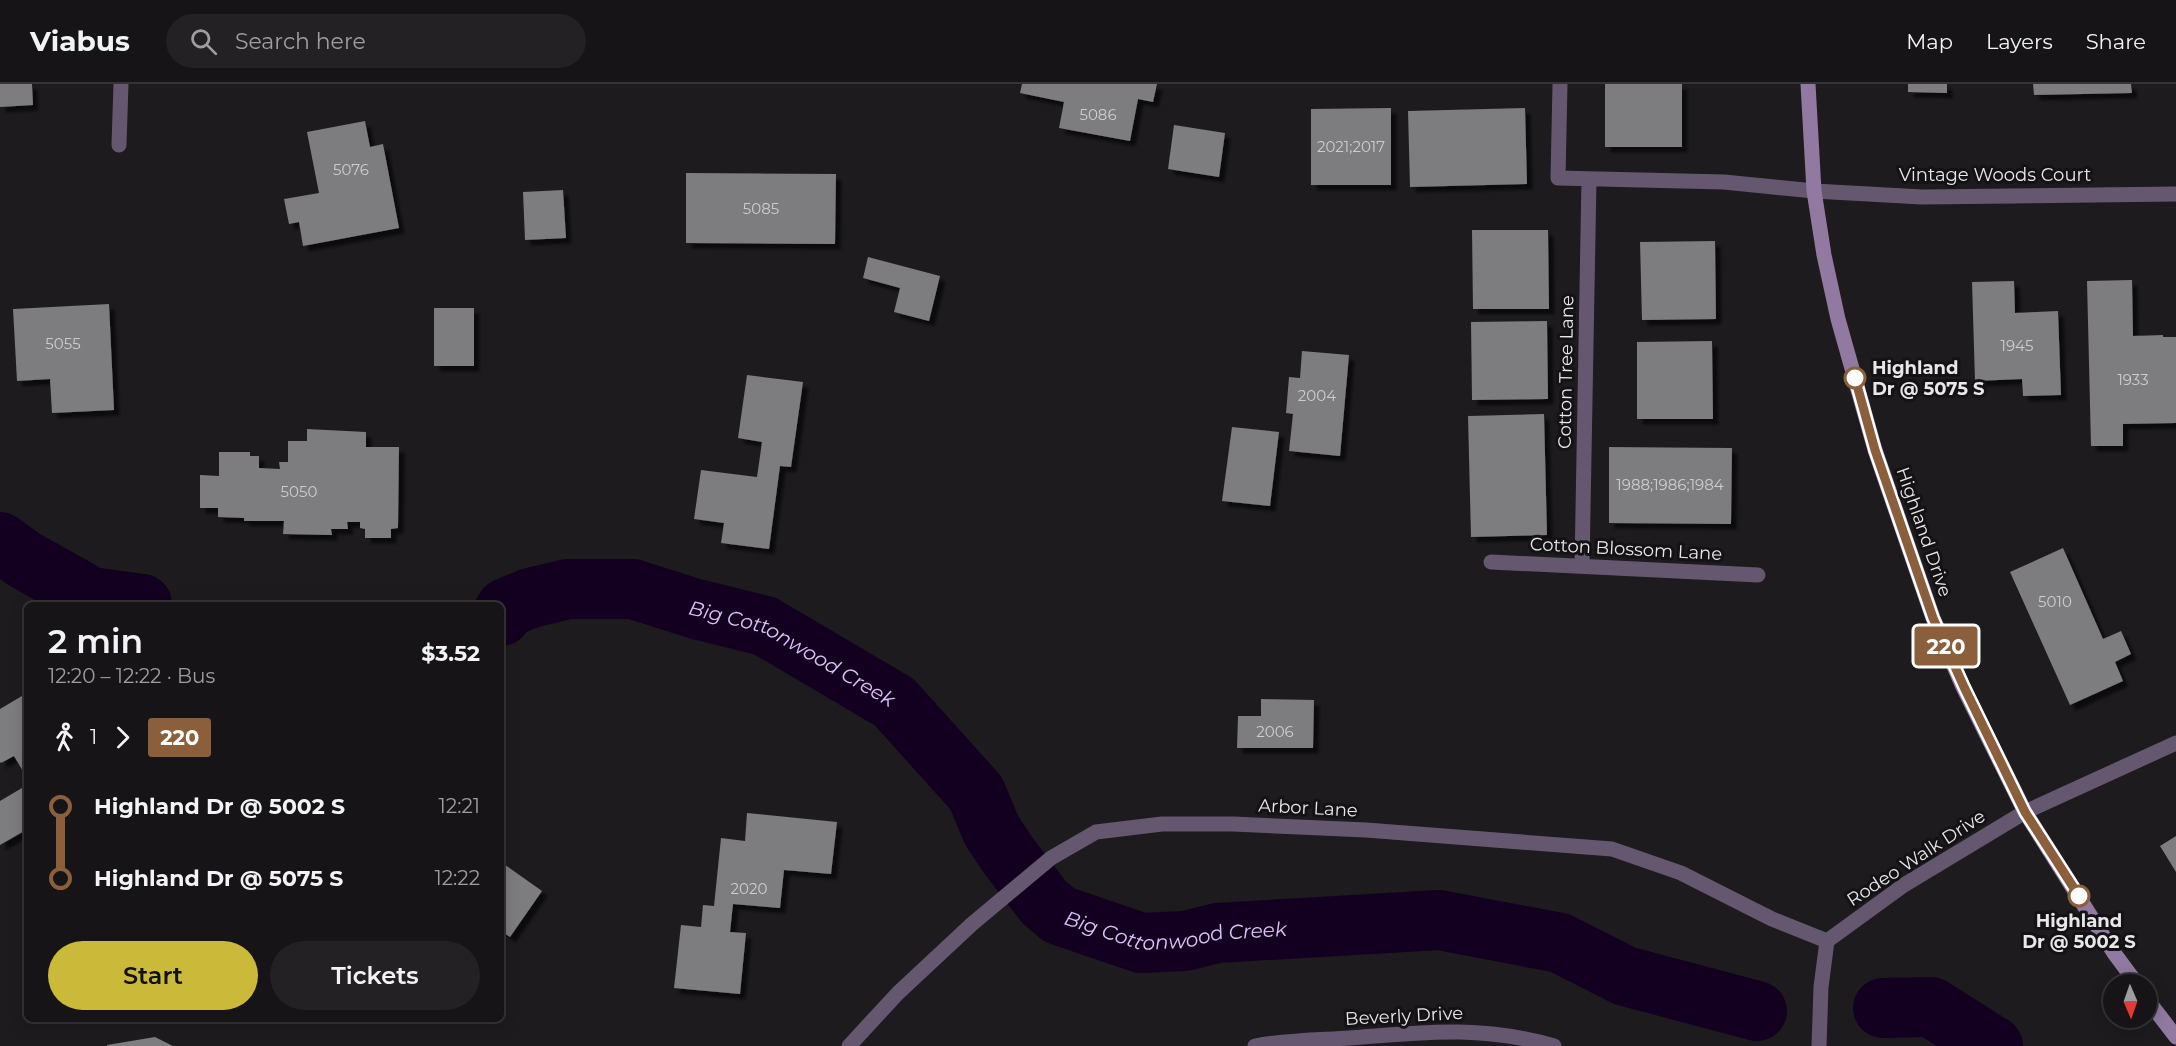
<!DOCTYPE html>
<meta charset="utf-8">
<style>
:root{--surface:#161416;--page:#232123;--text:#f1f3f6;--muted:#9e9ea1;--line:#353335;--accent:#cbba39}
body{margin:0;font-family:Montserrat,sans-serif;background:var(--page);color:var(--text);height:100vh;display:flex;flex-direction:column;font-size:22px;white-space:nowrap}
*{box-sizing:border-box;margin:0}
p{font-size:20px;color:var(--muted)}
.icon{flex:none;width:33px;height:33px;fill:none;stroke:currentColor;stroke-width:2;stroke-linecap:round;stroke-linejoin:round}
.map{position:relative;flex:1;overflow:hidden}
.details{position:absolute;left:24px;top:518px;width:480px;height:420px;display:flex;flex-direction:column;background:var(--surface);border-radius:9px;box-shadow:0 3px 15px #0003,0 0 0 2px var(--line)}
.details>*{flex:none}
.badge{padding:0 12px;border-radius:4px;font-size:21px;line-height:39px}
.needle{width:39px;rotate:178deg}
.tools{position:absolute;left:2103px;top:890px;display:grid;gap:12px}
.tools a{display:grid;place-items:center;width:54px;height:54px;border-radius:50%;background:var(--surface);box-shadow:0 3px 15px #0003,0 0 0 2px var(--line);font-size:30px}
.map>.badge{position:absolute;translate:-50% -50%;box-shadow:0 0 0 3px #fff}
.legs{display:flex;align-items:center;gap:9px;height:66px;padding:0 24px;font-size:20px}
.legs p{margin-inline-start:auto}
.head{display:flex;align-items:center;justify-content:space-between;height:102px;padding:0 24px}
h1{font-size:33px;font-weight:600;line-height:45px}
.action{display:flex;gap:12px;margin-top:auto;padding:12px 24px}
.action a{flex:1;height:69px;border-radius:36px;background:var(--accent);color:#111;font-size:24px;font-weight:600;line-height:69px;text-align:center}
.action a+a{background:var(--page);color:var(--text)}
ul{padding:0 24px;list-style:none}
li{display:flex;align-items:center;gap:21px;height:72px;font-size:22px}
li i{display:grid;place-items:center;width:9px;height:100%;margin:0 8px;background:currentColor}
li i::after{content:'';width:15px;height:15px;margin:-8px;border:4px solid;border-radius:50%;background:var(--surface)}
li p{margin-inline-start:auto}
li:first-child i{background:linear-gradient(#0000 50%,currentColor 0)}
li:last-child i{background:linear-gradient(currentColor 50%,#0000 0)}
header{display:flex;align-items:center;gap:36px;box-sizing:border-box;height:84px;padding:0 30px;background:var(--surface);border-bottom:2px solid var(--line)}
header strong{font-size:28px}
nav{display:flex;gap:33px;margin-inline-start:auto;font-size:21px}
.search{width:420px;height:54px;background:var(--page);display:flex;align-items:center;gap:15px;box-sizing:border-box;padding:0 21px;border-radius:33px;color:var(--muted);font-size:22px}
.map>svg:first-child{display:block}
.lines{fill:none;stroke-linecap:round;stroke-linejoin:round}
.river{stroke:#130020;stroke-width:60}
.building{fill:#7d7b7f;filter:url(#shadow)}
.street{stroke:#665770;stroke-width:15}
.secondary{stroke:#9179a1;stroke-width:15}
.line-1-casing{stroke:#fff;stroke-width:14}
.line-1{stroke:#8b5e3c;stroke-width:9}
.stop-1-dot{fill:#fff;stroke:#8b5e3c;stroke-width:3}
.labels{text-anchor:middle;stroke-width:6;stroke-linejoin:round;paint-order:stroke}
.number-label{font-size:15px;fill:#cdccce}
.street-label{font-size:18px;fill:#e8e7e9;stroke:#141215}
.stop-label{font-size:18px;font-weight:bold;fill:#e8e7e9;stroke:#141215;text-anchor:start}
.water-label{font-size:20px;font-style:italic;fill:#e0c2f5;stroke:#141215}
</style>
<header>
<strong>Viabus</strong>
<div class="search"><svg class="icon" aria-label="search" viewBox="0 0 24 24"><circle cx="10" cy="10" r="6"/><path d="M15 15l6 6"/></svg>Search here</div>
<nav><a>Map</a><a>Layers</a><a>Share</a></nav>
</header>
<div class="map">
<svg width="2176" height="962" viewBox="0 0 2176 962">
<defs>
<filter id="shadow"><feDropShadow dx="5.5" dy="5.5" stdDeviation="1.5" flood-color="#0009"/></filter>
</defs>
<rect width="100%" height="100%" fill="#1d1b1e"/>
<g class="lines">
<g class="river">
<path d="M0,458L25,476L91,513L142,520"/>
<path id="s1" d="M501,532L506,524L530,514L568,505H633L696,525L765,542L894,618L976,709L992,747L1008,771L1044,818L1059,831L1141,859L1185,857L1217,849L1439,836L1560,859L1625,892L1757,927"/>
<path d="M1883,924L1931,923L1993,962"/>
</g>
</g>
<path class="building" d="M0,0H32L33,21L0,23Z
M1022,0H1157L1153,18L1138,15L1130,57L1059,44L1064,18L1020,9Z
M1605,0H1682V63H1605Z
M1908,0H1947V9L1908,8Z
M2033,0H2131L2132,9L2034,11Z
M1391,24V101H1311V25Z
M1525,24L1527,100L1410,103L1408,27Z
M365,37L370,63L383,60L399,144L303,162L299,138L289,140L284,115L319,109L307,48Z
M1174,41L1225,49L1219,93L1168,85Z
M686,89L836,90L835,160L686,159Z
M563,106L566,154L525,156L523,108Z
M1472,146H1548L1549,225H1473Z
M1715,157L1716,235L1642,236L1640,158Z
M868,173L940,192L929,237L894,228L900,204L863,194Z
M2132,196L2133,252L2163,251V253H2176V339L2123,340V362H2091L2087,197Z
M2014,197L2015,229L2058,227L2061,311L2023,312L2022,295L1975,297L1972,198Z
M109,220L114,326L52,329L50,295L17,297L13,225Z
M434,224H474V282H434Z
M1547,237L1548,315L1472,316L1471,238Z
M1712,257L1713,335H1637V258Z
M1302,267L1349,271L1340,372L1289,367L1293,330L1286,329L1289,293L1300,294Z
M747,291L803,298L791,383L780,382L769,465L721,459L724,439L694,435L701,386L757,393L762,358L738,354Z
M1544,330L1547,451L1471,453L1468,332Z
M1232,343L1279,348L1270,422L1222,417Z
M307,345L366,348V363H399L398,444L391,445V454H365V445L360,444V438H347L348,445H331L332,451L283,450L284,437H244V434L218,433V424H200V391L219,392V368H250V372H259V384L280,385L279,378H288V357H307Z
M1609,363L1732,364L1731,440L1609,439Z
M2063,464L2103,555L2121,547L2131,570L2115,578L2123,597L2070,621L2010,488Z
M27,609V694L14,672L1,679L0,678V625Z
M1261,615L1314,616L1313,664H1237L1238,632H1261Z
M27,701V741L24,743L26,746L0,761V717Z
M747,729L837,738L831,790L784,786L780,824L733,820L730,848L746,849L740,910L674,904L681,841L701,843L703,821L714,822L721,754L745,757Z
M2176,752V788L2160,762Z
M501,778L542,807L510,853L501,847Z
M155,953L173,962H107V961Z"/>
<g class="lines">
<path class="street" d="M1560,0L1558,94L1724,98L1814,107L1922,113L2176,110
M119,61L121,0
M1491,478L1758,491
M1582,482L1589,95
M849,962L898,909L972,840L1051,774L1096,748L1162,740H1233L1366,746L1612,765L1681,789L1772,835L1827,857
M1255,962C1286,956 1319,956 1350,954C1423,948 1483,941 1554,962
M1819,962L1821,903L1827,857L1904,801L2025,728L2176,659"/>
<path class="secondary" d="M1808,0L1814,107L1824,171L1838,235L1875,366L1933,534L1963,603L2025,728L2114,869L2137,900
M2146,914L2176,953"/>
</g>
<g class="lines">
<defs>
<path id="line-1" d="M1855,294L1875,366L1933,534L1964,603L2025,728L2079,812"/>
</defs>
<use href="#line-1" class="line-1-casing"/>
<use href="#line-1" class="line-1"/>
</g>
<g class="stop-1-dot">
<circle cx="1855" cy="294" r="10"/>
<circle cx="2079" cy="812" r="10"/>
</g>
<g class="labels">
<g class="number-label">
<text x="1098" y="36">5086</text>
<text x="1351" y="68">2021;2017</text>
<text x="351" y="91">5076</text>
<text x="761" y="130">5085</text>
<text x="63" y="265">5055</text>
<text x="2017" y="267">1945</text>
<text x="2133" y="301">1933</text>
<text x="1317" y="317">2004</text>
<text x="1670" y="406">1988;1986;1984</text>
<text x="299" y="413">5050</text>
<text x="2055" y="523">5010</text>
<text x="1275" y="653">2006</text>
<text x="749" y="810">2020</text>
</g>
<g class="street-label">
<text x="1995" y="97">Vintage Woods Court</text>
<text transform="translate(1566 288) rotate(-89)" y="6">Cotton Tree Lane</text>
<text transform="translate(1924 448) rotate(71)" y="6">Highland Drive</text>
<text transform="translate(1626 465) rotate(3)" y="6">Cotton Blossom Lane</text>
<text transform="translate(1308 724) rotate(3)" y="6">Arbor Lane</text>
<text transform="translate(1916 774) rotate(-33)" y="6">Rodeo Walk Drive</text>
<text transform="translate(1404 932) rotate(-3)" y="6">Beverly Drive</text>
</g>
<g class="stop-label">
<text x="1872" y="290">Highland<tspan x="1872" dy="21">Dr @ 5075 S</tspan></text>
<text x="2079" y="843" text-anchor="middle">Highland<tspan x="2079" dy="21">Dr @ 5002 S</tspan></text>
</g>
<g class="water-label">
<text dy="7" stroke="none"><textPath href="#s1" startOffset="312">Big Cottonwood Creek</textPath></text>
<text dy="7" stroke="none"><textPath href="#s1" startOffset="818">Big Cottonwood Creek</textPath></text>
</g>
</g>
</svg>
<div class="tools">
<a><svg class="needle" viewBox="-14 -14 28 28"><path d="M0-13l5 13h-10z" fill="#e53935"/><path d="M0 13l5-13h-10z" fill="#9e9ea1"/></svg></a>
</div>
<b class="badge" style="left:1946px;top:562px;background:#8b5e3c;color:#fff">220</b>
<section class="details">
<div class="head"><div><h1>2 min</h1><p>12:20 – 12:22 · Bus</p></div><b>$3.52</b></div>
<div class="legs"><svg class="icon" aria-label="walk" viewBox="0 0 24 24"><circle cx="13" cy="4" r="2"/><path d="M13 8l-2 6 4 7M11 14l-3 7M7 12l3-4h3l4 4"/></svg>1<svg class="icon" aria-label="forward" viewBox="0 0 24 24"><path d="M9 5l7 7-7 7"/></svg><b class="badge" style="background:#8b5e3c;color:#fff">220</b></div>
<ul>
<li><i style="color:#8b5e3c"></i><b>Highland Dr @ 5002 S</b><p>12:21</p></li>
<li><i style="color:#8b5e3c"></i><b>Highland Dr @ 5075 S</b><p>12:22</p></li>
</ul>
<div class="action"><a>Start</a><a>Tickets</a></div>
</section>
</div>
